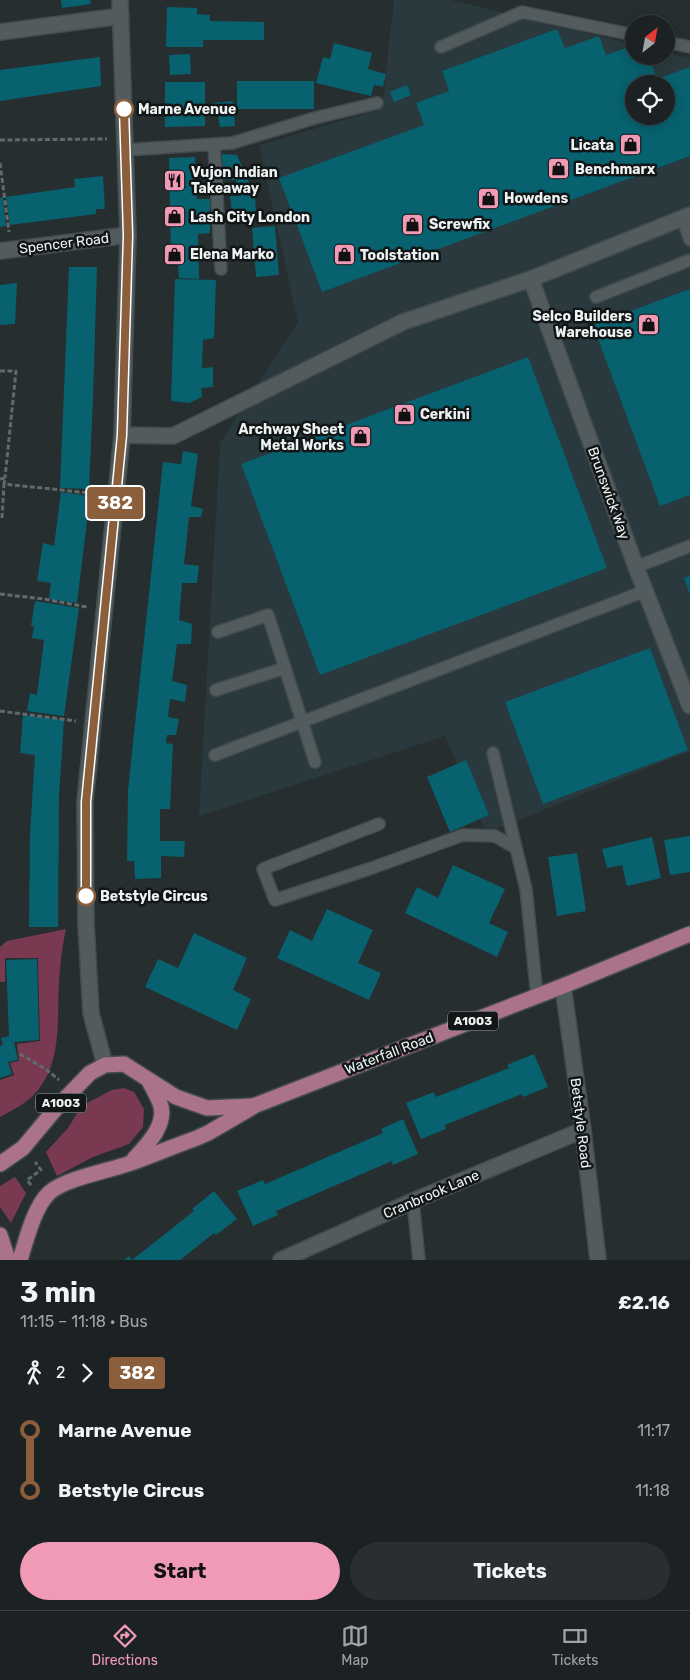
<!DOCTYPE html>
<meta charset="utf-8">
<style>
:root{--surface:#1c2224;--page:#292f31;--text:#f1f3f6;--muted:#a0a4a6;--line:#3a3f41;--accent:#f09ab6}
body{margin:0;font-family:Rubik,sans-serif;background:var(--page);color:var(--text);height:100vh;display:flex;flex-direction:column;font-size:19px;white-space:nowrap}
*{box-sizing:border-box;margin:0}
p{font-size:16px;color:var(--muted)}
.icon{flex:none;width:28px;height:28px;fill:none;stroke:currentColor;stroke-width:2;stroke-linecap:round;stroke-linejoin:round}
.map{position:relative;height:1260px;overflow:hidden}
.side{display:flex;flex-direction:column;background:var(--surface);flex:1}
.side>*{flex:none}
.badge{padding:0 10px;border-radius:4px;font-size:18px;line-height:32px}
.needle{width:32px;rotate:31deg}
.fabs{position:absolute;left:625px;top:15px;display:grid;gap:10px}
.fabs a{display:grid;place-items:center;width:50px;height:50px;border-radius:50%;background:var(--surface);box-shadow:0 2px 12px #0003,0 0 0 1px var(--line);font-size:25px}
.map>.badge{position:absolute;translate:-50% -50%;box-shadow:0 0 0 2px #fff}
.legs{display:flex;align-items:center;gap:8px;height:55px;padding:0 20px;font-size:16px}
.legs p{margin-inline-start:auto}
.overview{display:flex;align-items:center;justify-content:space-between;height:85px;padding:0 20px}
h1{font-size:28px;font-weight:700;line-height:38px}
.button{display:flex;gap:10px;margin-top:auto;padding:10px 20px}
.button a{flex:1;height:58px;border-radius:30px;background:var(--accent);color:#111;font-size:20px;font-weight:700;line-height:58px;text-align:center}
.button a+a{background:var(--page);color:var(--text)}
ul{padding:0 20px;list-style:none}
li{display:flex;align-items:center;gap:18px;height:60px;font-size:19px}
li i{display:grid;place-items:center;width:8px;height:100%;margin:0 6px;background:currentColor}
li i::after{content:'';width:12px;height:12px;margin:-6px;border:4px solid;border-radius:50%;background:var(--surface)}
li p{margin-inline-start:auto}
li:first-child i{background:linear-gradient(#0000 50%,currentColor 0)}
li:last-child i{background:linear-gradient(currentColor 50%,#0000 0)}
.dock{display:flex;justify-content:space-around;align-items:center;height:70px;border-top:1px solid var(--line);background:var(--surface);font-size:14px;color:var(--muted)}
.dock a{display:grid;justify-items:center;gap:2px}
.dock .active{color:var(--accent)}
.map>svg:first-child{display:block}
.built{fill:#29393d;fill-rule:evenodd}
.green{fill:#793951}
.building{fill:#07616f;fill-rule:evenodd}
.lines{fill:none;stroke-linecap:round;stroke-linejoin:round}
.service-casing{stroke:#444b4d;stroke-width:14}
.minor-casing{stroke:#444b4d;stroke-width:18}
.tertiary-casing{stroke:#444b4d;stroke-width:18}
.primary-casing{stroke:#444b4d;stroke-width:18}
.path{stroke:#62696b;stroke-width:3;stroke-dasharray:5 2.5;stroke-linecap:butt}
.service{stroke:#525c5e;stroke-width:11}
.minor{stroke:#525c5e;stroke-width:15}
.tertiary{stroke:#525c5e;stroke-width:15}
.primary{stroke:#ab7389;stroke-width:15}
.line-1-casing{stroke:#fff;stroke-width:11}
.line-1{stroke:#8b5e3c;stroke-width:8}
.stop-1-dot{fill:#fff;stroke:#8b5e3c;stroke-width:2.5}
.labels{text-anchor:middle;stroke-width:5;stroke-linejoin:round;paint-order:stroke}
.shield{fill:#121616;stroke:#abb0b1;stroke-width:1}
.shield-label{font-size:12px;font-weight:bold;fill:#edf2f3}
.stop-label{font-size:14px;font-weight:bold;fill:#edf2f3;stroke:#121616;text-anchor:start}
.poi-label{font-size:14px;font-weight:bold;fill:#edf2f3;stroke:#121616;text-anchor:start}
.street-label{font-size:14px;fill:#edf2f3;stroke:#121616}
</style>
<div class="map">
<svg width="690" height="1260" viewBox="0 0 690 1260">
<rect width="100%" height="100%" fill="#262e30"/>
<path class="built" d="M394,0H450L634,44V56H666V52L690,58V751L486,833L445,736L199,816L220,443L298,322L259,145L382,109ZM634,84H666V116H634Z"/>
<path class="green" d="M66,929C62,947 60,964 59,983C57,1018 62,1061 38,1090C29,1102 13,1110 0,1117V1080L14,1075L10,1063L19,1061L17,1044L40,1041L38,958H5V982H0V947L7,941Z
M124,1088L134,1092L144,1109L143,1127L129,1144L93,1157L57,1176L46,1152L68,1128L78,1112L87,1103L112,1090Z
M15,1177L26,1193L11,1223L0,1207V1186Z"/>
<path class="building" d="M61,0H90L91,4L62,8Z
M167,7L197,8V14L210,15V21L264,22V40H203V47H166Z
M557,29L565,48L599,36L606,55L634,45V56H649L657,79L690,67V156L322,292L279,178L424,125L416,103L449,91L442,71ZM634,84H666V116H634Z
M334,43L372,53L368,69L386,74L383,87L374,85L371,96L316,83L323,57L330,59Z
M190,54L191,74L170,75L169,55Z
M100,57L101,86L0,101V70Z
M237,81H314V109H237Z
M165,82H205V126L165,127Z
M407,85L411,95L394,102L390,92Z
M233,101L235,126L220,127L218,113H213L212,103Z
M222,154L237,155L255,196L256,211L232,214L230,196H239L236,180H223Z
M195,157L197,199H210V233L198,234L199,279L179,278L178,264L171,265L169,158Z
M103,176L105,209H96V214L10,225L6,197L75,187L74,179Z
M3,197L6,226L0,227V198Z
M275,226L279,275L256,277L252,228Z
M69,267H97L93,398L89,489L60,488Z
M175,279L216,280L214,338L203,340L202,368L213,367V387L201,388L202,397L189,403L171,401Z
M17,283L15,324L0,325V285Z
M690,289V495L660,506L593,325Z
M528,357L607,568L320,675L241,464Z
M183,451L198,454L191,506L203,509L201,517H189L184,564L199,566L197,583H182L179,620L192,624L191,644H177L172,681L187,685L185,702L170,699L168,717L179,719L176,735H167L166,743L173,744L170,809H160V841H185L184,857L161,856V878L135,879L134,861H127L128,790L163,462L181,464Z
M61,492L90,496L77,603L49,599L51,583L37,581L43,543L54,546Z
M690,576V595L684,578Z
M35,601L79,608L64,716L27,711L30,693L37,695L44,640L32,638L34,626H31Z
M650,648L688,750L543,804L505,702Z
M23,715L64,720L59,796L58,927H29L30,833L35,755L20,753Z
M466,760L489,815L450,832L427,777Z
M690,836V872L670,875L664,840Z
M652,837L661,878L627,886L622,865L607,868L602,849Z
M577,853L586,911L557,916L548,857Z
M453,865L505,889L489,923L508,932L497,957L405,913L417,887L438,898Z
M327,909L373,930L358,963L381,973L369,1000L277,958L290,930L312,941Z
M194,933L247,958L233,990L251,999L237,1030L145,987L158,959L178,968Z
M37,959L39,1040L14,1042L18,1060L8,1062L12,1074L0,1078V1046L3,1045L1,1038L9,1036L6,960Z
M534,1054L548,1087L523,1097L522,1094L445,1125L446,1129L421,1139L406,1103L434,1092L436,1097L509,1068L507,1065Z
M403,1119L418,1154L393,1165L392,1161L276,1211L278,1215L253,1226L237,1191L263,1180L265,1184L383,1133L381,1129Z
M214,1191L237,1219L216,1235L214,1233L180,1260H124L129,1256L132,1260L194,1211L192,1209Z"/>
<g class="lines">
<defs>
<path id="service" d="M666,42L690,47
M441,47L522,12L634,35
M214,144L221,269
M125,150L232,143L315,118L377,103
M682,218L690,240
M596,297L690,260
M636,567L690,546
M218,632L268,615L315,762
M216,690L285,668
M493,753L516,848
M215,755L645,591
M379,824L263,869L275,900L369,869L463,835L495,836L516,848L526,889L537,996
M413,1201L419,1260"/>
<path id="minor" d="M0,32L121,16
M0,251L128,235
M531,279L636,567L690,706
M122,435L173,436L403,322L531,279L690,215
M563,986L583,1130L598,1260
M281,1260L413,1201L583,1130"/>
<path id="tertiary" d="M105,1065L91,1013L86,923L85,802L122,435L128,235L120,0"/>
<path id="primary" d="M134,1159C147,1145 168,1124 160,1103C157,1096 153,1088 149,1081
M0,1164L23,1148L58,1106L90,1073L105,1065L124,1064L176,1097L207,1108L252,1106
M0,1235L8,1260
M20,1260C26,1241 34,1207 49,1193C64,1179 107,1171 128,1164C151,1156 174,1146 197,1138L208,1133L256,1105L563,986L690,934"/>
</defs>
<use href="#service" class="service-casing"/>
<use href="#minor" class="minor-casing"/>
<use href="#tertiary" class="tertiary-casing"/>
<use href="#primary" class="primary-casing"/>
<path class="path" d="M0,140L107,139
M0,163L9,232
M0,371H16L5,478
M0,479L5,478L4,484
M2,518L4,484L99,494
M0,594L44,599L87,607
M0,711L76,721
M20,1054L47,1070L59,1080
M31,1185L27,1180L41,1170L35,1162"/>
<use href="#service" class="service"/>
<use href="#minor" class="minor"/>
<use href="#tertiary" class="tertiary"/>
<use href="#primary" class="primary"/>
</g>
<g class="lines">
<defs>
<path id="line-1" d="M86,896V802L122,435L128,235L124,109"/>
</defs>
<use href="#line-1" class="line-1-casing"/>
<use href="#line-1" class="line-1"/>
</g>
<defs>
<symbol id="shop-square" viewBox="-11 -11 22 22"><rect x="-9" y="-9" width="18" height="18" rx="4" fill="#f09ab6" stroke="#121616"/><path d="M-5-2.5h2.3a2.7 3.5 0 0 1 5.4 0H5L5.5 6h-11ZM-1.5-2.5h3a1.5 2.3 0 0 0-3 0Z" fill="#111"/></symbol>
<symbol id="restaurant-square" viewBox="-11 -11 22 22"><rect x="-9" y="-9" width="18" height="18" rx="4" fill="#f09ab6" stroke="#121616"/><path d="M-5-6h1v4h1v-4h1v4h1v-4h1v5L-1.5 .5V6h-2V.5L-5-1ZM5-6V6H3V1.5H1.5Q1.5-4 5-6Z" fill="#111"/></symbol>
</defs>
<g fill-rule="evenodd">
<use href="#shop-square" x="618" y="132" width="25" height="25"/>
<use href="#shop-square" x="546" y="156" width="25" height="25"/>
<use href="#restaurant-square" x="162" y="168" width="25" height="25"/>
<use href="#shop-square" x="476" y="186" width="25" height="25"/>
<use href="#shop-square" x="162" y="204" width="25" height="25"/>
<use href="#shop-square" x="400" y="212" width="25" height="25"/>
<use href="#shop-square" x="162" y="242" width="25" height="25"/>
<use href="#shop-square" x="332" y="242" width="25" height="25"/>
<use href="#shop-square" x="636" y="312" width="25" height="25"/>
<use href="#shop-square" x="392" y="402" width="25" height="25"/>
<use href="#shop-square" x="348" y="424" width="25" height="25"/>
</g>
<g class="stop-1-dot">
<circle cx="124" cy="109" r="9"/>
<circle cx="86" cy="896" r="9"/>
</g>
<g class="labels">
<g class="shield">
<rect x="448" y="1011.5" width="50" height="19" rx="4"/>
<rect x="36" y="1093.5" width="50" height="19" rx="4"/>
</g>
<g class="shield-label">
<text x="473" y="1025">A1003</text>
<text x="61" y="1107">A1003</text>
</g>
<g class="stop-label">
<text x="138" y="114">Marne Avenue</text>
<text x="100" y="901">Betstyle Circus</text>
</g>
<g class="poi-label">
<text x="614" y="150" text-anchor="end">Licata</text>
<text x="575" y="174">Benchmarx</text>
<text x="191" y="177">Vujon Indian<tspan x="191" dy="16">Takeaway</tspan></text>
<text x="504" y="203">Howdens</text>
<text x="190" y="222">Lash City London</text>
<text x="429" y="229">Screwfix</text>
<text x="190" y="259">Elena Marko</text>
<text x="360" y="260">Toolstation</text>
<text x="632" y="321" text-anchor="end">Selco Builders<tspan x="632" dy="16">Warehouse</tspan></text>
<text x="420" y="419">Cerkini</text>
<text x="344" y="434" text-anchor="end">Archway Sheet<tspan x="344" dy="16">Metal Works</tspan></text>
</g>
<g class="street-label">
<text transform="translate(64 243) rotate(-7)" y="5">Spencer Road</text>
<text transform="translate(609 493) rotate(70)" y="5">Brunswick Way</text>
<text transform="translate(389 1053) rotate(-21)" y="5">Waterfall Road</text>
<text transform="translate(581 1123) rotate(83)" y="5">Betstyle Road</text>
<text transform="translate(431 1194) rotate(-23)" y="5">Cranbrook Lane</text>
</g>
</g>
</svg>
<div class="fabs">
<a><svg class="needle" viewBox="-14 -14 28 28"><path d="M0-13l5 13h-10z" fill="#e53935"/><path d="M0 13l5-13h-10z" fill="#a0a4a6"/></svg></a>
<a><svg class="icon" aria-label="locate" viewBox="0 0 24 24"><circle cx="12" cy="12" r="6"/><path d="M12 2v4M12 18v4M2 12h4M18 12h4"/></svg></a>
</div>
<b class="badge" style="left:115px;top:503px;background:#8b5e3c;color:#fff">382</b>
</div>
<section class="side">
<div class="overview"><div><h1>3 min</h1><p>11:15 – 11:18 · Bus</p></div><b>£2.16</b></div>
<div class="legs"><svg class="icon" aria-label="walk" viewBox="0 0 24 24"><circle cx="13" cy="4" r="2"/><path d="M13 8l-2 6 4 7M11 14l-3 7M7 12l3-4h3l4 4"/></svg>2<svg class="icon" aria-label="forward" viewBox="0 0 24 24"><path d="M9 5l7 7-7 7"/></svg><b class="badge" style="background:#8b5e3c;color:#fff">382</b></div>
<ul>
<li><i style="color:#8b5e3c"></i><b>Marne Avenue</b><p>11:17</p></li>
<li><i style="color:#8b5e3c"></i><b>Betstyle Circus</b><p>11:18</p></li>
</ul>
<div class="button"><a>Start</a><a>Tickets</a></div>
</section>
<nav class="dock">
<a class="active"><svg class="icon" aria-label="directions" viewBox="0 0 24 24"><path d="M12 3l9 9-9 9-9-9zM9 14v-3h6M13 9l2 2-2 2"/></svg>Directions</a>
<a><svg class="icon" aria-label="map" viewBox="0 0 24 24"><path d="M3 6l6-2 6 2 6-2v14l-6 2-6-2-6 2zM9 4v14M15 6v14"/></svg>Map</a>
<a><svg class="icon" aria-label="tickets" viewBox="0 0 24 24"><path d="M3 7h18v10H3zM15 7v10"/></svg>Tickets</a>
</nav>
